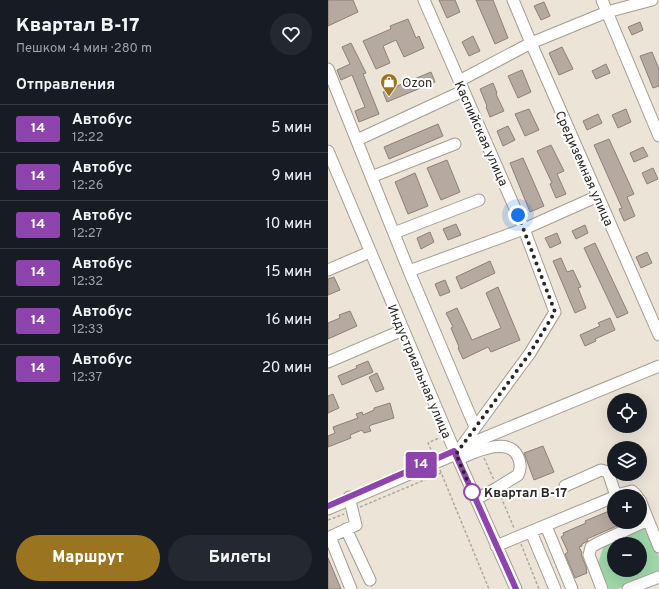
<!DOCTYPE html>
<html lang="ru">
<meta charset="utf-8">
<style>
:root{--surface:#171b24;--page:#242831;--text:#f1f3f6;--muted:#9ea1a6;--line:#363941;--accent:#9b7420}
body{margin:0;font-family:Overpass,sans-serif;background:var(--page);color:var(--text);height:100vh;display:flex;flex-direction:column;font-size:15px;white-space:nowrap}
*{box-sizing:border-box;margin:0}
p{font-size:13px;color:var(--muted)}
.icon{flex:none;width:22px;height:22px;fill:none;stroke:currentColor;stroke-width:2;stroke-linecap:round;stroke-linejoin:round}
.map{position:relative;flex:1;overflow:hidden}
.panel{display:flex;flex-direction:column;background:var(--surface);width:328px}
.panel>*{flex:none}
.badge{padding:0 8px;border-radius:3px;font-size:14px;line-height:26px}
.tools{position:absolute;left:279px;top:393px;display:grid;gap:8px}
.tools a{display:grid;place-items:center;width:40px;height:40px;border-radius:50%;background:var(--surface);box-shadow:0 4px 16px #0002;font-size:20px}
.you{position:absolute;width:20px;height:20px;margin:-10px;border:3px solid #fff;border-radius:50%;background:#1a73e8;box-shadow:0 0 0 6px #1a73e833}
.map>.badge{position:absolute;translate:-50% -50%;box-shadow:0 0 0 2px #fff}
h2{padding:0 16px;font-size:15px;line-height:36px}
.round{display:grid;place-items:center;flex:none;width:42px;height:42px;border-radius:21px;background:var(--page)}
.head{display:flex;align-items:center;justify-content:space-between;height:68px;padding:0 16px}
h1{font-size:19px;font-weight:800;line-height:30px}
.primary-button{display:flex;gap:8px;margin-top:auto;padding:8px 16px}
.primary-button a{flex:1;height:46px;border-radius:24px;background:var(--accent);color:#fff;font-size:16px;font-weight:800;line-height:46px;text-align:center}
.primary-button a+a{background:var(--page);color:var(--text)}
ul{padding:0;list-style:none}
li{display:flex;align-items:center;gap:12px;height:48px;padding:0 16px;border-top:1px solid var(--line)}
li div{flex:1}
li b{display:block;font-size:15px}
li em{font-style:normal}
li .badge{min-width:44px;font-weight:700;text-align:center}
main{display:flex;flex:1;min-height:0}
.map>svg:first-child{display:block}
.green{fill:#9ed8aa;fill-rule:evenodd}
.building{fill:#b6a9a0;stroke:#8c8077}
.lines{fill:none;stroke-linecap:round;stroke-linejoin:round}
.minor-casing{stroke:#a49d91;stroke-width:13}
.path{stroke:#b0a99f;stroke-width:1.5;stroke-dasharray:3 2;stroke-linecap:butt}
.minor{stroke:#fff;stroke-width:11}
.line-casing{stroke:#fff;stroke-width:9}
.line{stroke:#8e44ad;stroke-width:6}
.walk{stroke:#2a2722;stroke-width:4;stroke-dasharray:0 7.2}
.stop-dot{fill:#fff;stroke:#8e44ad;stroke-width:2}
.labels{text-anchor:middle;stroke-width:4;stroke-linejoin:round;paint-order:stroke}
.poi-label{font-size:13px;fill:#2a2722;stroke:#fff;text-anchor:start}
.street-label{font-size:13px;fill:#2a2722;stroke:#fff}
.stop-label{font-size:13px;font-weight:bold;fill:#2a2722;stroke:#fff;text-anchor:start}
</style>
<main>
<section class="panel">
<div class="head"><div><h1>Квартал В-17</h1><p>Пешком · 4 мин · 280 m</p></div><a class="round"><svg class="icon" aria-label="heart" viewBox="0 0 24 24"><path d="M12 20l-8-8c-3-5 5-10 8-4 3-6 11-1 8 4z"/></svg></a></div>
<h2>Отправления</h2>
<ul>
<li><span class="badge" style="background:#8e44ad;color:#fff">14</span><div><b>Автобус</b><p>12:22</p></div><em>5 мин</em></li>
<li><span class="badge" style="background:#8e44ad;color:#fff">14</span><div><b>Автобус</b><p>12:26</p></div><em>9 мин</em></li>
<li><span class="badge" style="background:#8e44ad;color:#fff">14</span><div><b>Автобус</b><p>12:27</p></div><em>10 мин</em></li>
<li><span class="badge" style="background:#8e44ad;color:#fff">14</span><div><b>Автобус</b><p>12:32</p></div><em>15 мин</em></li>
<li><span class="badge" style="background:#8e44ad;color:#fff">14</span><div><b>Автобус</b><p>12:33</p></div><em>16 мин</em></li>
<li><span class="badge" style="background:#8e44ad;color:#fff">14</span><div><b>Автобус</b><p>12:37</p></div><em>20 мин</em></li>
</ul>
<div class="primary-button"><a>Маршрут</a><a>Билеты</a></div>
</section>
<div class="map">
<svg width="331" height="589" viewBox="0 0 331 589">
<rect width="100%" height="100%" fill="#ece4d7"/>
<path class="green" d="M319,528L331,557V573L289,589H281L270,563L276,545ZM286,544H312V570H286Z"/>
<path class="building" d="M0,0H25L30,12L0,26Z
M111,0H127L132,12L119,18Z
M148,0H165L180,38L167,44Z
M216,2L222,16L213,20L206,6Z
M80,19L88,38L91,36L96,48L76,57L68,40L55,46L62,63L48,69L35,41L63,29L62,26Z
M312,22L315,30L304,35L300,27Z
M145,36L152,51L141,56L134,42Z
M23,43L38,73L35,74L51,114L31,122L27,111L37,107L24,75L13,80L9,70L22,64L14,47Z
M234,47L245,69L231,75L221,53Z
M324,52L331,69V86L325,88L312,56Z
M278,64L282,73L268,79L264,71Z
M194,70L203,92L190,98L180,76Z
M103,72L107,82L59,102L55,92Z
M165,83L169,93L168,94L176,111L162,117L158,107L159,106L152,89Z
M201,109L211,130L197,136L187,114Z
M298,109L303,122L290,128L284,115Z
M270,114L274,123L259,130L255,121Z
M110,124L115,136L61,159L56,147Z
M180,126L187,140L175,146L169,131Z
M281,139L306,194L299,197L307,216L296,221L291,209L294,208L266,145Z
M223,145L236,171L229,174L238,194L228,198L222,184L224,183L209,151Z
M315,147L320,156L306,162L302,153Z
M195,158L216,206L202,212L182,163Z
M119,160L132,192L113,200L99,168Z
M325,168L330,179L319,184L314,173Z
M87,173L100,206L80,214L67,182Z
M128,224L133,235L120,240L115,229Z
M257,225L260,233L248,239L244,231Z
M102,232L106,242L93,249L89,238Z
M229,233L233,243L222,248L217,238Z
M267,243L300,313L289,318L256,248Z
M319,252L324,263L313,268L308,257Z
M233,258L239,272L245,270L253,287L250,288L258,308L247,313L225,261Z
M162,261L167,273L133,289L128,277Z
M6,277L12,290L0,295V279Z
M117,280L122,292L112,296L107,284Z
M170,287L192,340L163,352L160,347L135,359L130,348L131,347L123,328L125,327L118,313L129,308L144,340L173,328L158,293Z
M22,311L29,326L0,339V323L12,318L11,315Z
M282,318L287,330L267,339L268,341L257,346L252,335L272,326L270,323Z
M40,361L45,372L14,385L10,376L29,368L28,366Z
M49,373L56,389L48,392L41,377Z
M5,394L11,408L0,413V396Z
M62,403L66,418L43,425L41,427L43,431L36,433L34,430L22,435L23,438L0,447V436L7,433L5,427L30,418L28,414L34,412L35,415L46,410V408Z
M215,446L226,472L206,480L196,453Z
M286,509V522H298L259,539L260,541L254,544V546L251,547L254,553L253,554L259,569L258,570L259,573L247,578L237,554L240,552L233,537L236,535L235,533L258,523L257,521Z
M0,558L13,589H0Z"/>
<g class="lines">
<defs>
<path id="minor" d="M96,0L196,229L227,312L202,353L128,454
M185,0L203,43L331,335
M274,0L331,136
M0,69L81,271
M131,81L203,43L279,12L324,0
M29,140L135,91
M0,151L127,452L188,589
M43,177L127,144
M66,233L151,200
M0,270L42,252
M0,362L75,330
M147,427L81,271L196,229L270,196
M130,459C145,453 181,435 190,457C193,463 193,469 190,475L169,488L148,499
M237,486L273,470L280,472L288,496
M288,496L296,493L304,491L309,496
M21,497L28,525L2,537L23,589
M312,500L331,547
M0,509L128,454L151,440L331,366
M218,526L244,589
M18,529L42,580
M203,532L227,589
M168,546L286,497
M274,589L261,555L263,547L270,543L320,520
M300,589L331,577"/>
</defs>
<use href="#minor" class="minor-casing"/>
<path class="path" d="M105,454L100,443L111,438
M156,458L166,480
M112,470L161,589
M173,497L186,528
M32,507L113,473
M0,520L16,514
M193,544L211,589"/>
<use href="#minor" class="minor"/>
</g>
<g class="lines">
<defs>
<path id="line" d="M0,506L126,451L188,589"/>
</defs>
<use href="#line" class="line-casing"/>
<use href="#line" class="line"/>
<path class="walk" d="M144,492L128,454L202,353L227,312L190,215"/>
</g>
<defs>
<symbol id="shop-pin" viewBox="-11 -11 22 30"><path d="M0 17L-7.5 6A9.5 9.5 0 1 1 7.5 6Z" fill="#9b7420" stroke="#fff"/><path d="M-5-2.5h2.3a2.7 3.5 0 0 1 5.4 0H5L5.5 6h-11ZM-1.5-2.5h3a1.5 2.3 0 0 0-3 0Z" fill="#fff"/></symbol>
</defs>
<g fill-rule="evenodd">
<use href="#shop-pin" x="51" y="72" width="20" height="27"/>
</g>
<circle class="stop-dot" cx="144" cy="492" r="8"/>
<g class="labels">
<g class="poi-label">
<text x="74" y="87">Ozon</text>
</g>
<g class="street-label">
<text transform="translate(154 133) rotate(66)" y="5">Каспийская улица</text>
<text transform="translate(257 168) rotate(66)" y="5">Средиземная улица</text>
<text transform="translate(92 371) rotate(67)" y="5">Индустриальная улица</text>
</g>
<g class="stop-label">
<text x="156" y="497">Квартал В-17</text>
</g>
</g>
</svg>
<div class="tools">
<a><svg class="icon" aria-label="locate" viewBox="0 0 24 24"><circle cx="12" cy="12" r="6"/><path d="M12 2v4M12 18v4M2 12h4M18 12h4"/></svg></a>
<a><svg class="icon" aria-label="layers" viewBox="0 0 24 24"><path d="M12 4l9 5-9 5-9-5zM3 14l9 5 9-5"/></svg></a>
<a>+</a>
<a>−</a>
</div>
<div class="you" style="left:190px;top:215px"></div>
<b class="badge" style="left:93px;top:465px;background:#8e44ad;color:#fff">14</b>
</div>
</main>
